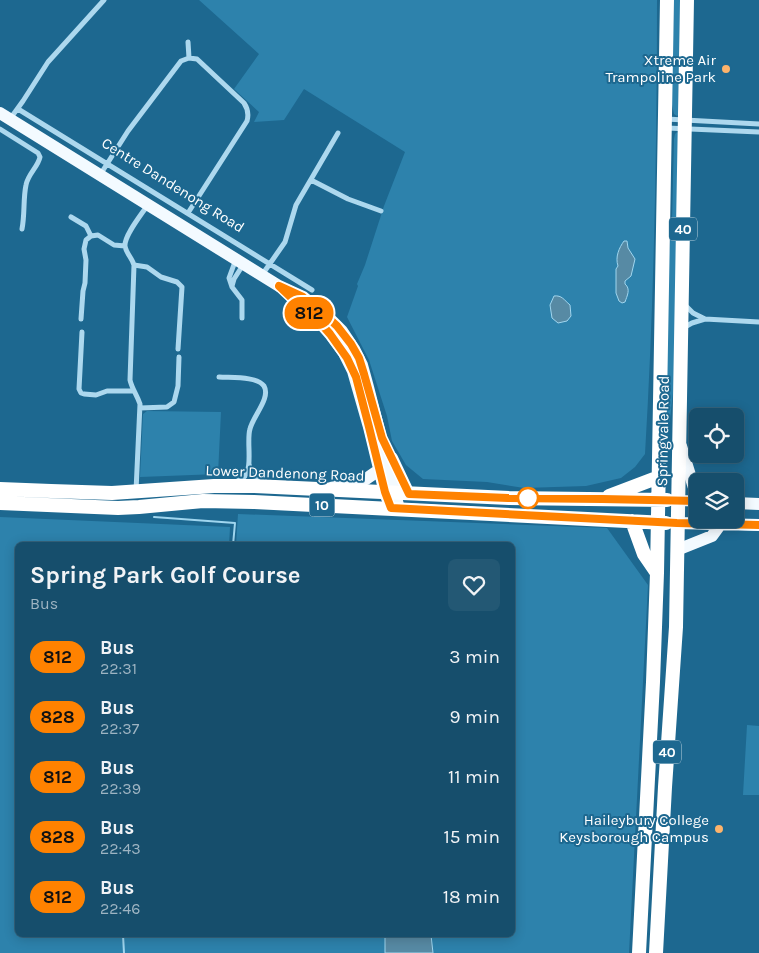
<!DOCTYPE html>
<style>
:root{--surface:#164e6c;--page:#235874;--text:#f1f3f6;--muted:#9eb4c2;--line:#35657f}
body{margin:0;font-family:Karla,sans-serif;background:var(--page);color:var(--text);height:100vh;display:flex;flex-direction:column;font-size:19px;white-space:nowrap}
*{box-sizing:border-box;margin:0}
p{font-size:16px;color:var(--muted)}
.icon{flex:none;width:28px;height:28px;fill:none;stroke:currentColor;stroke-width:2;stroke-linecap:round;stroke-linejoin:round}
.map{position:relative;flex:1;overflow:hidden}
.panel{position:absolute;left:15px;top:542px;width:500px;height:395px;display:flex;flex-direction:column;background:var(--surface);border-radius:8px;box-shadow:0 2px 12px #0003,0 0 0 1px var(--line)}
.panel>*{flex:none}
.badge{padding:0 10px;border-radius:16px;font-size:18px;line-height:32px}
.controls{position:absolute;left:689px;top:408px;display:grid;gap:10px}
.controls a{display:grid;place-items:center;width:55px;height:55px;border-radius:8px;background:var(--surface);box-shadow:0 2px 12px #0003,0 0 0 1px var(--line);font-size:25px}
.map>.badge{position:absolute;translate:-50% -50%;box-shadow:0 0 0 2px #fff}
.round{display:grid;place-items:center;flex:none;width:52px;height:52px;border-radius:8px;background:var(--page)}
.summary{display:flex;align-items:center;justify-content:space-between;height:85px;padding:0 15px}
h1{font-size:24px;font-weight:700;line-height:38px}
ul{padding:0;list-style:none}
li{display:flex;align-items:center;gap:15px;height:60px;padding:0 15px}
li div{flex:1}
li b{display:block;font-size:19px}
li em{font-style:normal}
li .badge{min-width:55px;font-weight:700;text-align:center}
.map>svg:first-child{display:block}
.green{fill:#2d82ac}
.water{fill:#578aa4;stroke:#a0d6ef}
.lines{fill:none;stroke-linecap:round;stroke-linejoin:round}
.stream{stroke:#a0d6ef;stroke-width:2}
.street{stroke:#add8ee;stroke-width:5}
.primary{stroke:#f3faff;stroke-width:12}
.highway{stroke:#fff;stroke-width:14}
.line-casing{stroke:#fff;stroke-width:11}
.line{stroke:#ff8200;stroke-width:8}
.poi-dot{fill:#fdb36b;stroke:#1d6890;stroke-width:2}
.stop-dot{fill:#fff;stroke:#ff8200;stroke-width:2.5}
.labels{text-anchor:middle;stroke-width:4;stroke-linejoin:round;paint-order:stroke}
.shield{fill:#1d6890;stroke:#bbd2de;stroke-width:1}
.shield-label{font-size:14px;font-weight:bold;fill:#fff}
.poi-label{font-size:15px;fill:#fff;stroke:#1d6890;text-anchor:end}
.street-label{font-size:15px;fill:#fff;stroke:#1d6890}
</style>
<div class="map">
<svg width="759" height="953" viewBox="0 0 759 953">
<rect width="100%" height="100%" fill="#1d6890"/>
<path class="green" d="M199,0H657C657,152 654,303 645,454L635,467L621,478L586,486L524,488L487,482L423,479L406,465L392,441L387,416L369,360L347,317L358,286L357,284L365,265L384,206L405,152L304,89L284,120L254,122L259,112L234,89L259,54Z
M674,0H680L678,115L677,116L674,114L671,100Z
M677,132L678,133L675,376L667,445H665L668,265L672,222L674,139L675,134Z
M147,411L221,412L218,474L140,477L143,414Z
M238,514L607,528L648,585L629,953H0V517L230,527L229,545H18V935H512V545H236Z
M747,725L759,726V795H743Z"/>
<path class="water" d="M624,241H627L628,248L635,259L631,276L625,281V284C631,289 627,296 625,302L622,303L619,301L616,293V269L618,266C615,257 619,248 624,241Z
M554,296C562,295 564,300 570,305L571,316L567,321L558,323L552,318L550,305Z
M385,935H431L433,953H385Z"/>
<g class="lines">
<path class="stream" d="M154,517L235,523L233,545
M123,935L124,953"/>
<path class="street" d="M188,42L189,58
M18,109L312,290
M10,119L23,101L48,62L104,0
M666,119L759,124
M667,128L759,132
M0,129L38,153L40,157C38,167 28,174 26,185C23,199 25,214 22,229
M100,175L128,131L181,61L189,58L197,59L244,103C248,109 249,114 247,121L188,213
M311,180L348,199L381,211
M71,217L86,226L91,236
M236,259L229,278L232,287L242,300V318
M134,265L147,267L161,277L177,282L182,287L178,349
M262,275L285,242L296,205L338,133
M232,286L234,279L243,265
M684,304L693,313L705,319L759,322
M81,319L83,291L85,283L86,260L84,249L86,240L91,236L98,235L114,245L125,246
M683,328L692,323L705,319
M82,332L79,389L81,393L84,394L96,395L107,391H133
M219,377C231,378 257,376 264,386C271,398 253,416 250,429C246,441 254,469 243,478C241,479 238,480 236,482
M140,408L167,407L174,402L178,386L179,357
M249,464L251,474L261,484
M136,491L140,404C137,395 132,389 130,380L134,265C132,258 126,253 125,246C124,236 141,215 147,206"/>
<path class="primary" d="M0,113L279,286L303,297L331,320L342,331L354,349L362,365L368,387L399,509
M307,311L316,318L330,334L344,353L353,371L369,427L385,493L391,508
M681,446L694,488L698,495
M392,458L409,494
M333,487L360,481L366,479L379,470
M735,503L759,504
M677,523L759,525
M677,550L712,536L720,525"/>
<path class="highway" d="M0,489L51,491L112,493L214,486H254L509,498L667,500
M609,496L659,477
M0,503L118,508L139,507L203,501L254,502L666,523
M632,521L644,554L657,573
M639,953L653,682L657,573L667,0
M656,953L665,787L676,627L687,0"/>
</g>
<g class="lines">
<defs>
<path id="line" d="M698,501L602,499L508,498L409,494L382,438L364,374L359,358L351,344L337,326L324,314L303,297L279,286L298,304L316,318L330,334L347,358L356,377L369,427L385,492L391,508L677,523L759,525"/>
</defs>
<use href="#line" class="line-casing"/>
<use href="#line" class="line"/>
</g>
<g class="poi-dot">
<circle cx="726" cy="69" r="5"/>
<circle cx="719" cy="829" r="5"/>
</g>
<circle class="stop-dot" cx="528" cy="498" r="10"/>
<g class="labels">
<g class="shield">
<rect x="669" y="217.5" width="28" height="23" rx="4"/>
<rect x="309.5" y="493.5" width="25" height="23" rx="4"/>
<rect x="653" y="740.5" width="28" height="23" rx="4"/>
</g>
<g class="shield-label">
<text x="683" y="234">40</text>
<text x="322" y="510">10</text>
<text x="667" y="757">40</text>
</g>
<g class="poi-label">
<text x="716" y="65">Xtreme Air<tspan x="716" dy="17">Trampoline Park</tspan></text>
<text x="709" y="825">Haileybury College<tspan x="709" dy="17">Keysborough Campus</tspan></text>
</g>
<g class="street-label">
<text transform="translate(173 185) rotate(32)" y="5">Centre Dandenong Road</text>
<text transform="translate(663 431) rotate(-89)" y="5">Springvale Road</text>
<text transform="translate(285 473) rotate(2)" y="5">Lower Dandenong Road</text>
</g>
</g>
</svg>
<div class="controls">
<a><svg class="icon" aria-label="locate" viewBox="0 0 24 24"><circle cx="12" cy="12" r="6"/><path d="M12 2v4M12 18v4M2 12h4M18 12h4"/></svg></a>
<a><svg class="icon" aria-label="layers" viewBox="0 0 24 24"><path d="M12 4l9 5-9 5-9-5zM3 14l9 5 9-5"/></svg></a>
</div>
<b class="badge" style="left:309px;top:313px;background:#ff8200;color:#111">812</b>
<section class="panel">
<div class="summary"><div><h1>Spring Park Golf Course</h1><p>Bus</p></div><a class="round"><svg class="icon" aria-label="heart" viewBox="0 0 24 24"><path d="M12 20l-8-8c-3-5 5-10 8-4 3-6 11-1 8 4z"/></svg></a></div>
<ul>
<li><span class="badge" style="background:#ff8200;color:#111">812</span><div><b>Bus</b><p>22:31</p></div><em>3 min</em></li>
<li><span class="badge" style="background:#ff8200;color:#111">828</span><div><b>Bus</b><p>22:37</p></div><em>9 min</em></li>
<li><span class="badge" style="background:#ff8200;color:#111">812</span><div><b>Bus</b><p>22:39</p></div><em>11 min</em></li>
<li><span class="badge" style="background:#ff8200;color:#111">828</span><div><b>Bus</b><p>22:43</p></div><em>15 min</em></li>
<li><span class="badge" style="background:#ff8200;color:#111">812</span><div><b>Bus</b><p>22:46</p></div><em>18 min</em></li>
</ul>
</section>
</div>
